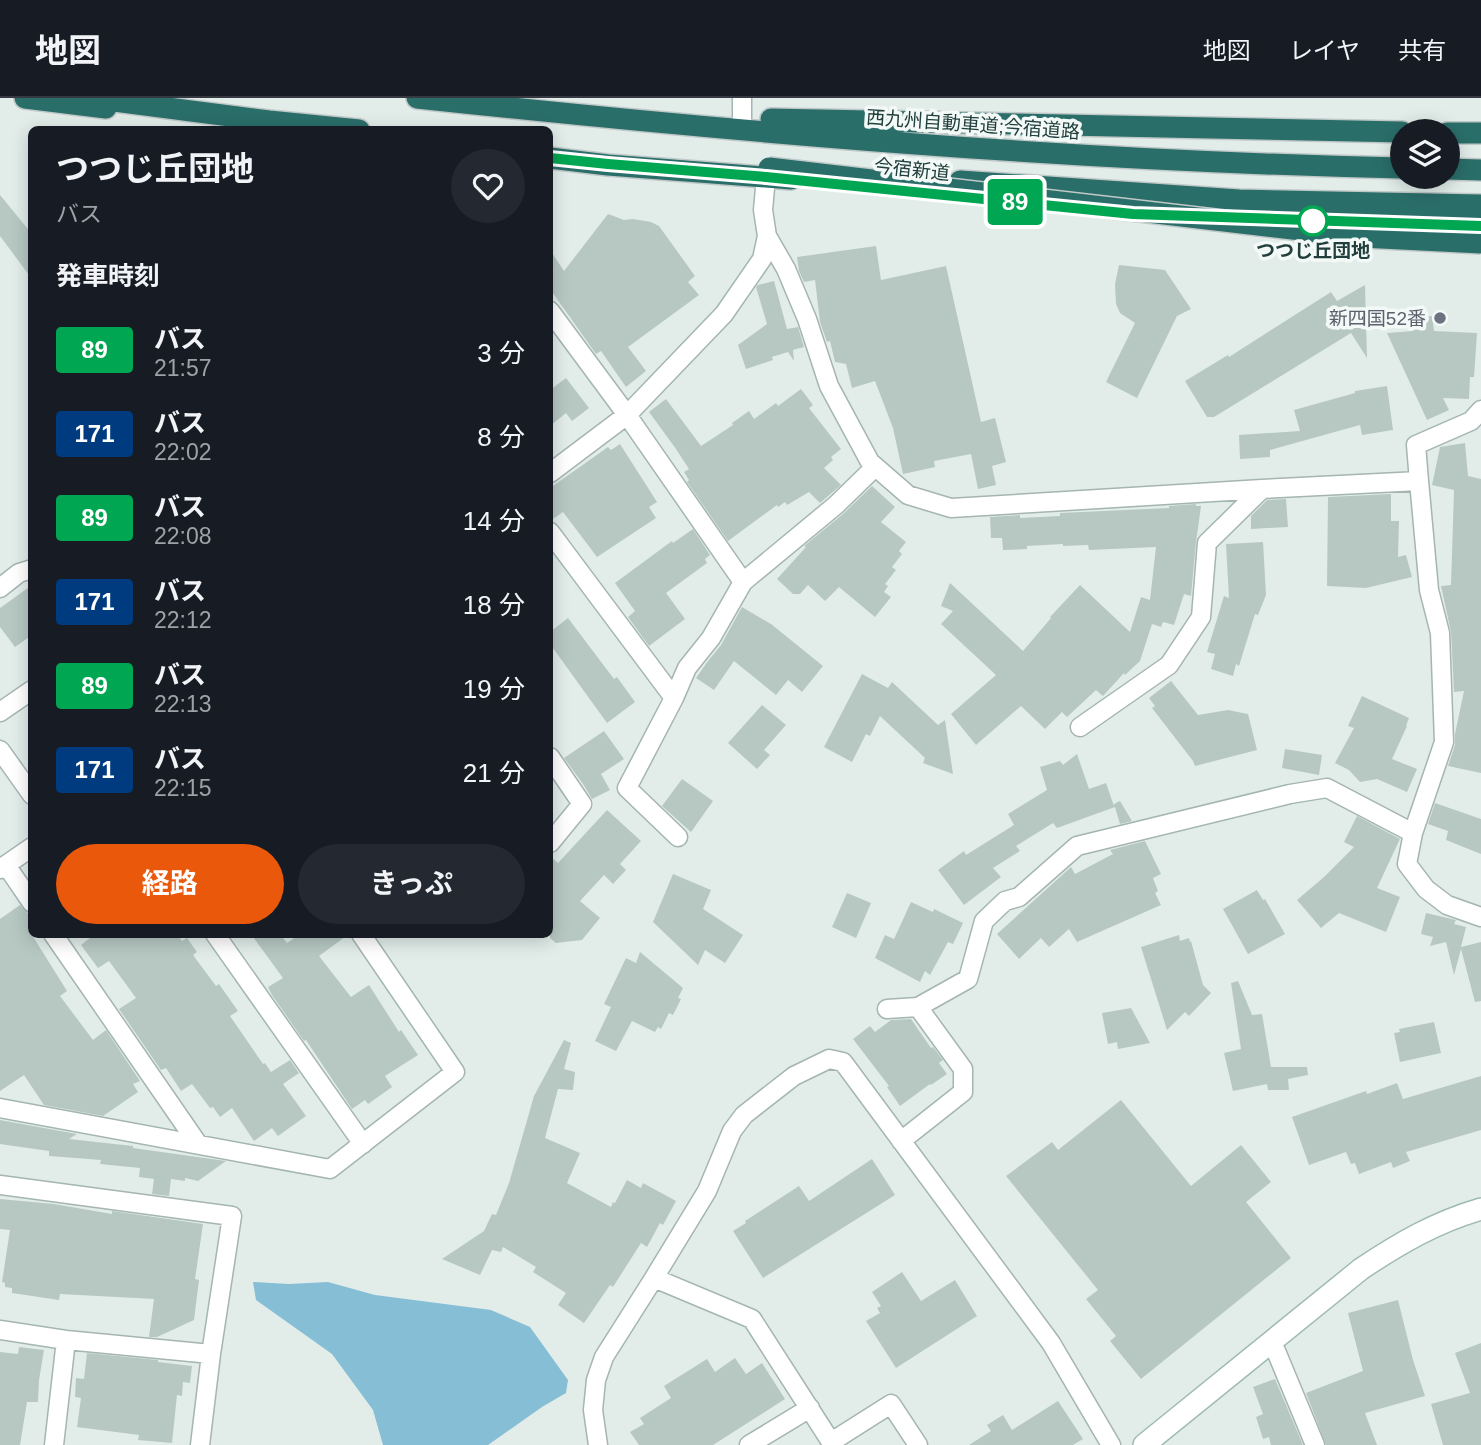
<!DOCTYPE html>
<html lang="ja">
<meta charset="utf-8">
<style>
:root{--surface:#171b24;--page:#242831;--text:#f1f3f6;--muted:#9ea1a6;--line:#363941;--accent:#ea580c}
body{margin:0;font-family:Arial,"Noto Sans JP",sans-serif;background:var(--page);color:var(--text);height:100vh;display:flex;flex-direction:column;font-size:26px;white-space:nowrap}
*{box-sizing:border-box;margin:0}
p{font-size:23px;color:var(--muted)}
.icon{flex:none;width:38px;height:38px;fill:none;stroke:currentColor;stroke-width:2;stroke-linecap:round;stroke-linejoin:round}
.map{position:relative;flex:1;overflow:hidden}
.details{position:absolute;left:28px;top:28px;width:525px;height:812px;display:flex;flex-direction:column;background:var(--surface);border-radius:10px;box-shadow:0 4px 18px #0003}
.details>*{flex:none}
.badge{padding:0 14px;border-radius:5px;font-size:24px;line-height:46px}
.buttons{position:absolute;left:1390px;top:21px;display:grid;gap:14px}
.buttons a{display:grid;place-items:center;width:70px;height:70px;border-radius:50%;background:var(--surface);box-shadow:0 4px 18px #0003;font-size:35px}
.map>.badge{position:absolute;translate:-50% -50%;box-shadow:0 0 0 4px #fff}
h2{padding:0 28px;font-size:26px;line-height:63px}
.round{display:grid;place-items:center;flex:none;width:74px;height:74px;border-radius:37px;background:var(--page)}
.summary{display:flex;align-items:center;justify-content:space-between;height:119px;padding:0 28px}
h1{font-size:33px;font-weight:700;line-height:52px}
.button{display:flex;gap:14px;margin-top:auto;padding:14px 28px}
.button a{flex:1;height:80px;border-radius:42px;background:var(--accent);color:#fff;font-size:28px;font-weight:700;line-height:80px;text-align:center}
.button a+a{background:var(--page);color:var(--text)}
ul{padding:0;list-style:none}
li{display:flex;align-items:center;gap:21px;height:84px;padding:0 28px}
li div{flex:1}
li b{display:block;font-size:26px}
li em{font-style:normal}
li .badge{min-width:77px;font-weight:700;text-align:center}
header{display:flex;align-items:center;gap:42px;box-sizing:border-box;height:98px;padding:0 35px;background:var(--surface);border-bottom:2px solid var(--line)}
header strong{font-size:33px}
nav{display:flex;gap:38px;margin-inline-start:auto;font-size:24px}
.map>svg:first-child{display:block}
.water{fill:#86bed6}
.building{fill:#b7c8c3}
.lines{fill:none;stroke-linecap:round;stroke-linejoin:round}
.street-casing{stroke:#a4b5b2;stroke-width:21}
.secondary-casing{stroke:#9fbab4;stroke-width:24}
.highway-casing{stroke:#c1c9c8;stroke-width:24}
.street{stroke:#fff;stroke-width:18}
.secondary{stroke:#fff;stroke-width:21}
.highway{stroke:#2a6e6a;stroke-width:21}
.highway-bridge-casing{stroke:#c1c9c8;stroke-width:24;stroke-linecap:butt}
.highway-bridge{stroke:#2a6e6a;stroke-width:21}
.line-casing{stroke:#fff;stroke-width:16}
.line{stroke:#00a651;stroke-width:10}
.stop-dot{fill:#fff;stroke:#00a651;stroke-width:3.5}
.worship-dot{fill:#6b7280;stroke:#f3f9f7;stroke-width:2.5}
.labels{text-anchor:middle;stroke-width:7;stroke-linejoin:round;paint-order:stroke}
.street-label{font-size:19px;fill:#213f3c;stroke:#f3f9f7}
.stop-label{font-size:19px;font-weight:bold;fill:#213f3c;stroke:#f3f9f7}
.worship-label{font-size:19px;fill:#5b616d;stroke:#f3f9f7;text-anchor:end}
</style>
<header>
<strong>地図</strong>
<nav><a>地図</a><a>レイヤ</a><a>共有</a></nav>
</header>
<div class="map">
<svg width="1481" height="1347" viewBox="0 0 1481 1347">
<rect width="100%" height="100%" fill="#e2edea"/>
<path class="water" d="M253,1184L289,1186L328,1184L375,1197L491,1212L530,1229L568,1282L566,1295L542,1309L488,1347H383L373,1312L332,1256L256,1202Z"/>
<path class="building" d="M0,97L32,136V181L0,138Z
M608,116L624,122L633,121L651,124L659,128L695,178L688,184L699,197L628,249L646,273L626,289L601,253L596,256L550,191V152L564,173Z
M876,148L881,182L946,168L981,324L995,320L1006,364L992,368L996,387L978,391L971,356L934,363L935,369L903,376L893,330L875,283L852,290L846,266L835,264L830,243L827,244L820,224L815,182L804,184L799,173L797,159Z
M1119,167L1165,172L1191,211L1177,218L1137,300L1106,284L1135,225L1120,215L1116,206L1115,186Z
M774,183L787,231L798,229L804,249L793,252L794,263L788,254L772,259L773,262L746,271L738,247L767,226L756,189L758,187Z
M1365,187L1367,260L1351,235L1214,319H1207L1185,283L1228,257L1229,259L1331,194L1337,203Z
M1432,218L1434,233L1477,235L1474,279H1470L1469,301L1443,300L1449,312L1427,322L1387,235L1413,233L1411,221Z
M566,280L589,310L572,323L566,315L550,328V292Z
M1387,288L1393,332L1362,337L1360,327L1270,352V359L1240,361L1239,337L1300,333L1294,312L1355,295V293Z
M801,291L813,307L809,310L841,351L831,359L833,362L824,370L841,387L820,405L809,394L787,407L785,404L778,409L777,407L728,443L687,384L689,382L684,374L689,371L676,351L649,314L666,301L701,348L733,327L732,325L749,313L754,321L776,305L778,308Z
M1465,345L1468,378L1481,381V675L1448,668L1455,647V636L1464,593L1454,594L1451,534L1441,488L1451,487L1454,392L1432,387L1440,349Z
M620,346L657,404L649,409L656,420L597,459L563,414L550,423V390L608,349L611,352Z
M872,388L895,409L881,424L906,444L899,453L902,456L892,469L896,472L885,486L888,488L884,494L891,499L875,519L839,489L825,503L808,487L800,496H793L777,481L806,449L804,448L843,416Z
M1391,396V423H1399L1398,459L1406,457L1412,479L1366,490L1327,488L1328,399Z
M1286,401L1288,429L1251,431V418L1267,402Z
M1196,406V408H1201L1196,444L1191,498L1184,496L1174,527L1163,524L1161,529L1152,526L1140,563L1125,577L1124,575L1103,598L1096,592L1067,619L1062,614L1045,631L1021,608L976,647L951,616L996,577L941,526L953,513L941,508L950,485L1023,553L1051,520L1050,519L1080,487L1130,534L1141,499L1150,502L1156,449L1089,452L1088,447L1063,448V446L1027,448V451L1003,452L1002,440H991L990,419L1020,417V420L1060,418V415L1169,410V408Z
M693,431L710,457L705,461L707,465L666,495L685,521L649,548L628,519L635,513L615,485L672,443L673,445Z
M1263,444L1266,497L1258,517L1255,516L1239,568L1236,566L1233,578L1211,571L1215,556L1207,554L1224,498L1229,500L1226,446Z
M32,487V537L15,549L0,529V510Z
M742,509L771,526L823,568L802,594L788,582L776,597L734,563L714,592L696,580L708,563L721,547Z
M568,520L614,581L617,579L635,604L607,625L550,546V534Z
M862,576L888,590L892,584L938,627L945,622L953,676L923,665L925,660L880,618L870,638L866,636L852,664L824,649Z
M1171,583L1198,617L1228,612L1248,616L1257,652L1195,668L1193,663L1152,610L1155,608L1149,600Z
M1362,598L1409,620L1406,628H1407L1392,661L1417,671L1407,694L1377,681L1360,684L1349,672L1335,665L1354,630L1348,628Z
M762,607L786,627L764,652L770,657L757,671L728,645Z
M604,633L624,661L601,676L610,692L592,701L583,686L564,660Z
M1285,651L1322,657L1319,677L1282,670Z
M1077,656L1089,691L1106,685L1114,708V706L1120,703L1132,723L1120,726L1115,709L1057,730L1053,725L1016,748L1020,753L993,770L1001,779L964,807L938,772L964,753L966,757L1014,727L1008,716L1047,692L1040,669L1060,663L1063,667Z
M682,681L713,703L691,734L662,708Z
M1435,705L1481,721V756L1446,742L1448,733L1428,726Z
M607,712L641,743L620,766L626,772L613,786L604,777L580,803L600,820L582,842L556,845L550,840V758L558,765Z
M1357,718L1400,741L1377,790L1400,799L1386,834L1339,815L1321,830L1297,802L1324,779L1354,749L1344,744Z
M1145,743L1161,776L1153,780L1158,793L1155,795L1161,807L1077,844L1069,831L1049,849L1041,840L1019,861L997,836L1071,769L1075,776L1113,756L1110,752Z
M673,776L711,792L703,811L743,837L725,865L705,852L698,867L653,824Z
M1257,792L1263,802L1265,801L1285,836L1248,856L1223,811Z
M847,795L871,805L856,840L832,829Z
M911,804L933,814L934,811L963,825L953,846L948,844L930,877L925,873L920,884L875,860L885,837L894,841Z
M20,807L27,815L32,816V837L67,893L60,898L93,942L106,932L140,983L133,986L138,994L103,1018L44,1007L24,977L0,993V821Z
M1426,815L1456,822L1454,826L1466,829L1461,849L1481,844V903L1475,904L1461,851L1454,877L1446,844L1430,848L1433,839L1421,836Z
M95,836H177L182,843L187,840L197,854L193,857L216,888L219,886L238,913L230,918L263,966L265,965L271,974L290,962L299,975L283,986L306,1018L278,1038L272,1030L254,1043L232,1010L220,1019L213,1009L210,1010L192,986L181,993L166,970L161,972L119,911L136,900L109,863L98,870L81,847Z
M251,836H280L287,845L300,836H349L319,858L351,899L369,887L399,934L401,932L418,957L385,978L392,989L368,1006L365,1002L352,1011L306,942L304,943L272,897L268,889L283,880Z
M1179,837L1180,843L1189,840L1190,844L1191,843L1203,887L1211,895L1189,918L1185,914L1167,932L1141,849Z
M640,854L683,890L678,900L681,901L673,917L669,915L661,931L658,929L655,934L632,923L616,953L595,943L611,909L604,906L626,860L636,865Z
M1238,883L1252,917L1262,916L1271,969H1307L1308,977L1288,981L1289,992H1268L1267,986L1233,993L1224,955L1241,951L1231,885Z
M1131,910L1150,945L1118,951L1117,944L1108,946L1102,915Z
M911,921L931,950L933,949L943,962L939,965L947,976L931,987L930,986L900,1008L887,989L889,988L853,941L870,928L875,934L891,922Z
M1434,924L1441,955L1400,964L1394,935L1400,934L1399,931Z
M564,942L571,945L564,971L575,974L573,992L558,991L545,1040L580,1055L567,1085L611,1109L613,1104L615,1105L627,1082L641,1090L643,1085L676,1103L663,1127L660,1125L647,1149L641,1145L613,1189L610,1187L584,1225L558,1207L566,1195L533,1174L536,1169L503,1149L501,1154L492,1152L480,1177L442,1161L484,1133L492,1116L496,1117L509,1085L534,998Z
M1481,978V1032L1406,1054L1410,1063L1393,1070L1391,1064L1359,1076L1355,1065L1351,1066L1346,1054L1309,1067L1292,1019L1366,993L1367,996L1397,985L1403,1001Z
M1121,1002L1191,1088L1241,1047L1271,1084L1246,1104L1291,1160L1141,1281L1110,1243L1116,1238L1086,1201L1098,1192L1006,1078L1052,1044L1058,1052Z
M0,1022L77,1036L69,1041L133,1048V1050L226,1063L198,1083L185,1080V1083L171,1081L169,1098L152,1096L154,1081L139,1079L140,1070L100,1066L101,1062L49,1058V1053L0,1046Z
M872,1061L895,1097L763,1180L733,1133L746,1125L745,1123L799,1088L809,1103Z
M0,1101L54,1106L112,1116V1113L203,1126L195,1181L199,1182L194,1222L157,1239H149L154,1201L60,1196L59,1202L12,1195V1190L5,1189V1185L2,1184L10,1132L0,1131Z
M902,1174L921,1203L955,1182L977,1218L896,1270L866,1223L880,1215L877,1210L881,1208L872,1194Z
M1398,1202L1413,1262L1425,1298L1365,1315L1377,1347H1326L1306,1295L1363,1273L1348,1215Z
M1481,1245V1347H1443L1431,1306L1470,1295L1455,1255Z
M19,1249L44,1252L39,1282L38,1304H27L20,1347H0V1254L18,1256Z
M87,1255L158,1262V1264L192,1268L190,1285L183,1284L182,1298L177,1297L172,1345L138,1342L139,1337L77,1329L81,1300L75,1299L76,1280L84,1281Z
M735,1260L746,1276L762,1265L785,1301L713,1347H639L630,1334L644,1326L640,1320L671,1300L664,1288L707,1261L715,1274Z
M1275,1281L1303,1347H1271L1269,1339L1263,1341L1256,1319L1263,1316L1253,1289Z
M1058,1303L1083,1341L1073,1347H969L991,1333L987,1327L1003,1317L1012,1332Z"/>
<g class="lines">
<defs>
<path id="street" d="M742,0V20
M767,138L786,171L807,221L829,288L870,364L908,397L951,410L1262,391L1419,383L1429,492L1440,535L1444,644L1413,735
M550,213L627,317L743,484
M550,375L627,317L724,216L762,161L767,138L763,112L766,79
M1419,383L1416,347L1471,323L1481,312
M550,434L674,600
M0,490L19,475L32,471
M0,614L32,592
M1080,629L1169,567L1201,519L1207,445L1262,391
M0,652L32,697
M550,659L582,706L550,745
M678,739L627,690L674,600L687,570L711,540L743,484L836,407L875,369
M6,767L32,805
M0,771L32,749
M53,836L198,1046
M215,836L363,1046
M918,909L968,881L984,823L1005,803L1019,799L1077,748L1290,696L1327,690L1413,735L1407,766L1426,791L1447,807L1481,819
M887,911L918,909L963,971V994L901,1043
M0,1010L330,1071L455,974L361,836
M0,1087L232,1118L211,1256L200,1347
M654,1180L752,1221L831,1344L891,1306L918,1347
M0,1232L66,1242L211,1256
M1269,1246L1276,1253L1315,1347
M54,1347L66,1242
M598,1347L593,1312L596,1282L604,1259L654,1180L707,1093L732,1033L744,1017L794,978L829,961L843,964L1051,1245L1111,1347
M749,1347L810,1310"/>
<path id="secondary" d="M1144,1347L1361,1171C1400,1145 1436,1124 1481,1111"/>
<path id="highway" d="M25,0L106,10
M91,0L269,23L359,32
M417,0C744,35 1073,63 1402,70
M771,21L1402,34
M1447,35H1481
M550,60L608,67L791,81
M1447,71L1481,72
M960,83L1239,102L1481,107
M1280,121L1481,128"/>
</defs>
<use href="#street" class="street-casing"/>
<use href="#secondary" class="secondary-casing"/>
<use href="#highway" class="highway-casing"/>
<use href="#street" class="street"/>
<use href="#secondary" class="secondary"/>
<use href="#highway" class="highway"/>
<defs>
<path id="highway-bridge" d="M769,70L1361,139L1481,145"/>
</defs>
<use href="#highway-bridge" class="highway-bridge-casing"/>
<use href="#highway-bridge" class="highway-bridge"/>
</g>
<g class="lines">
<defs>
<path id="line" d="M550,60L608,66L766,79L1133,116L1481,128"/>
</defs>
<use href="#line" class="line-casing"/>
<use href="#line" class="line"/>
</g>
<circle class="stop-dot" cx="1313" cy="123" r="14"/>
<circle class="worship-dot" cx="1440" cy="220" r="7"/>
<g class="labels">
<g class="street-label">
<text transform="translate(973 26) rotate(4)" y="7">西九州自動車道;今宿道路</text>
<text transform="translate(912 71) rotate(6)" y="7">今宿新道</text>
</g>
<g class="stop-label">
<text x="1313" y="159">つつじ丘団地</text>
</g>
<g class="worship-label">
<text x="1426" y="227">新四国52番</text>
</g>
</g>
</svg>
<div class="buttons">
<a><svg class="icon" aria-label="layers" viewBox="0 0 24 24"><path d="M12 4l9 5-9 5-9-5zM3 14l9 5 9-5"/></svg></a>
</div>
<b class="badge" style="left:1015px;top:104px;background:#00a651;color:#fff">89</b>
<section class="details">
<div class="summary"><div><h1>つつじ丘団地</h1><p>バス</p></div><a class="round"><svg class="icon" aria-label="heart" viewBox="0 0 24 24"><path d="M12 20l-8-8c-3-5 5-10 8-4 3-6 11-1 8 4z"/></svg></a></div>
<h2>発車時刻</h2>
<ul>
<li><span class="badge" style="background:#00a651;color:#fff">89</span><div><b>バス</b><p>21:57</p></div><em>3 分</em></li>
<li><span class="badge" style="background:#003b80;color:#fff">171</span><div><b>バス</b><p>22:02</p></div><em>8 分</em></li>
<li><span class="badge" style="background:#00a651;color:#fff">89</span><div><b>バス</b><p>22:08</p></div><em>14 分</em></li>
<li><span class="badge" style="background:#003b80;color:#fff">171</span><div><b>バス</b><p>22:12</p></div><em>18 分</em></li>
<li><span class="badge" style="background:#00a651;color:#fff">89</span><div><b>バス</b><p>22:13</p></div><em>19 分</em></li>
<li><span class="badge" style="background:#003b80;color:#fff">171</span><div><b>バス</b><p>22:15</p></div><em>21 分</em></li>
</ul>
<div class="button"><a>経路</a><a>きっぷ</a></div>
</section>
</div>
